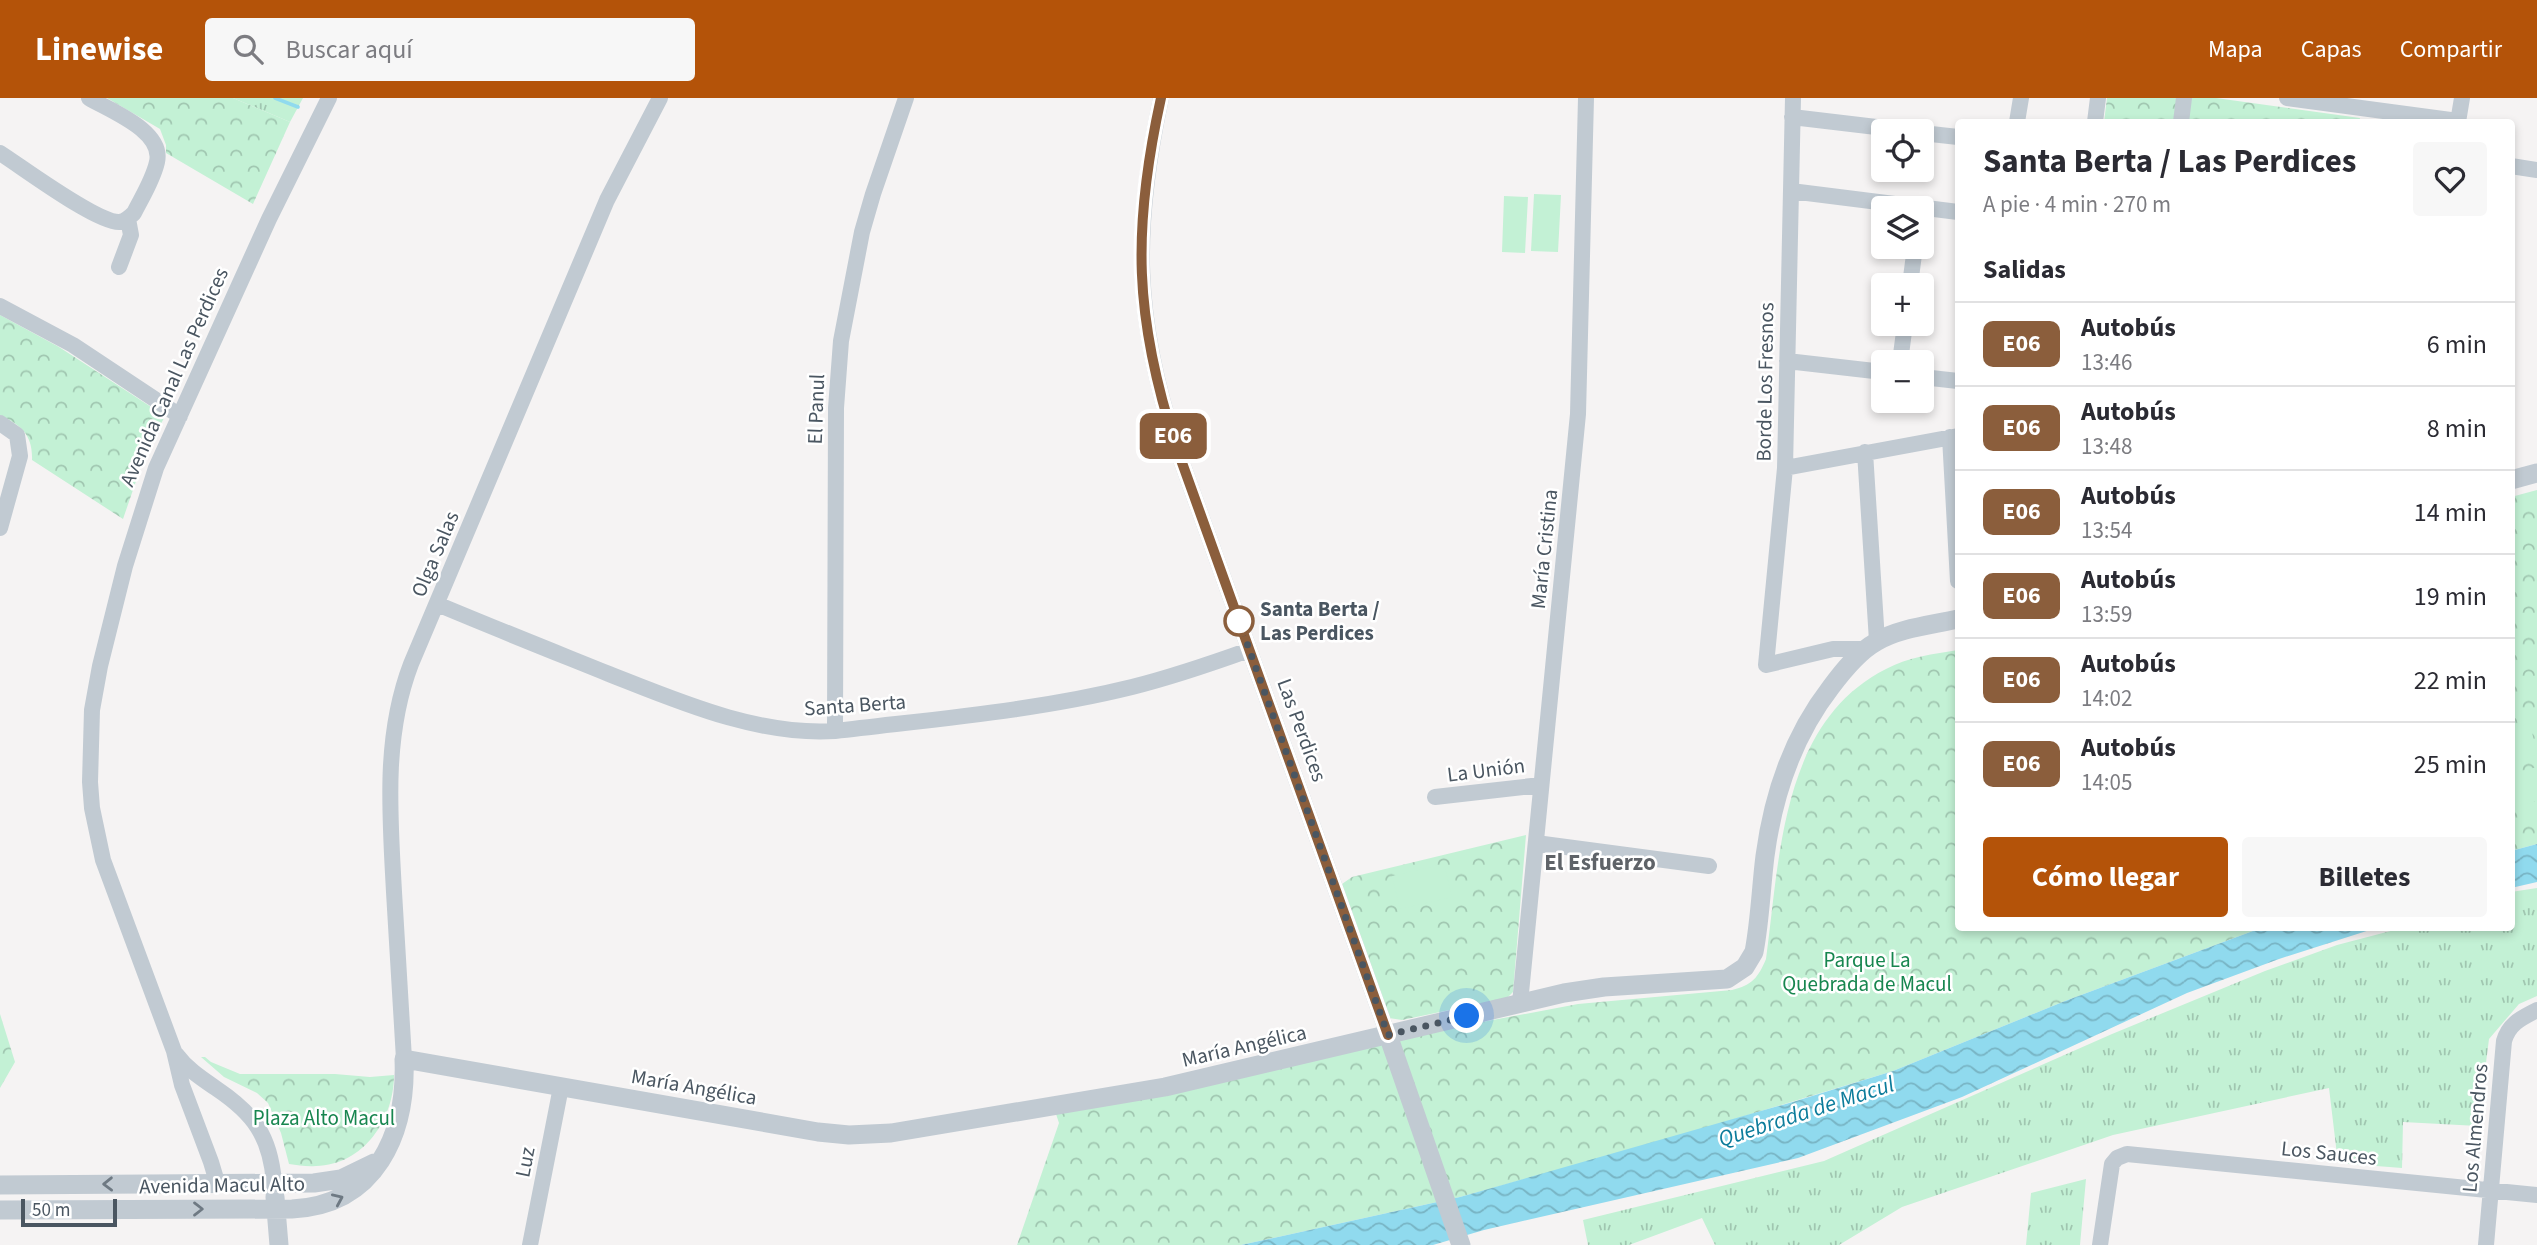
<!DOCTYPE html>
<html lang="es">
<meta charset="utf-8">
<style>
:root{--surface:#fff;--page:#f7f7f7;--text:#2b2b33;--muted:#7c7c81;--line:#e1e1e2;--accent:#b45309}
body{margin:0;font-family:"Source Sans 3",sans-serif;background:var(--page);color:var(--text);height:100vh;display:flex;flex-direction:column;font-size:26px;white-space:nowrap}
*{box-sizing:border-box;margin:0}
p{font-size:23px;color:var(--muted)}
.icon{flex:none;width:38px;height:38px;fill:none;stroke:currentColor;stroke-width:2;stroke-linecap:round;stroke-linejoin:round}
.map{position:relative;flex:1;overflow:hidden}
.side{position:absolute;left:1955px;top:21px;width:560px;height:812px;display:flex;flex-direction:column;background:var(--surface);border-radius:7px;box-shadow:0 4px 10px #0003}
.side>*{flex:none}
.badge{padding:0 14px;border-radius:10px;font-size:24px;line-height:46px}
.controls{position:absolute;left:1871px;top:21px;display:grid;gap:14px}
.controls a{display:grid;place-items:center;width:63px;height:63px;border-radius:7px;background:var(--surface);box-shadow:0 4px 10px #0003;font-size:35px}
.scale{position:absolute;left:21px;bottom:18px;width:96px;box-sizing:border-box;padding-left:7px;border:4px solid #4a5661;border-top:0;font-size:19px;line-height:24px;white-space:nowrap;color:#4a5661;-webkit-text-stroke:5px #fff;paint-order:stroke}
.you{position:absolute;width:35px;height:35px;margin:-18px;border:5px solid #fff;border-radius:50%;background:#1a73e8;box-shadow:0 0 0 10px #1a73e833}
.map>.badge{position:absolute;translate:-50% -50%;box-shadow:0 0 0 4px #fff}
h2{padding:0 28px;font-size:26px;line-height:63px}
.round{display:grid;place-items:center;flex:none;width:74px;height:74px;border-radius:7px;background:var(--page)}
.head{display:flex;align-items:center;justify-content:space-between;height:119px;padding:0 28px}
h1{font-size:33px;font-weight:700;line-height:52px}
.cta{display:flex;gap:14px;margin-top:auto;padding:14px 28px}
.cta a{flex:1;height:80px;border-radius:7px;background:var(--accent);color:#fff;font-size:28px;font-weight:700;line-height:80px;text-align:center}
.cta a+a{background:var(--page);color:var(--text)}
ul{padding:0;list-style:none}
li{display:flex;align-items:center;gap:21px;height:84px;padding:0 28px;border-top:2px solid var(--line)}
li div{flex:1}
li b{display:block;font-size:26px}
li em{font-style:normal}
li .badge{min-width:77px;font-weight:700;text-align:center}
header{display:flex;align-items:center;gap:42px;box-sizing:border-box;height:98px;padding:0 35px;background:var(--accent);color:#fff}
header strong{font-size:33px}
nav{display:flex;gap:38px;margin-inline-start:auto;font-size:24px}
.search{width:490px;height:63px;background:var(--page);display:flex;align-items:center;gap:18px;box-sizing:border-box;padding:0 24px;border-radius:7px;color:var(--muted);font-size:26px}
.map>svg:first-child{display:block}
.grass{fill:url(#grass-tufts)}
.forest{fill:url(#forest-crowns)}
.garden{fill:#c3f1d5}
.water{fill:url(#water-waves)}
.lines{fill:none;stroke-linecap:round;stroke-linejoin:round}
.stream{stroke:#90daee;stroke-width:3.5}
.minor{stroke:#c1cad2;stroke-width:16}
.tertiary{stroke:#c1cad2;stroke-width:19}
.oneway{stroke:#6e7983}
.line-casing{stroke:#fff;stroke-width:16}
.line{stroke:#8b5e3c;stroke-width:10}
.walk{stroke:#4a5661;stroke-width:7;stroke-dasharray:0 12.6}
.stop-dot{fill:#fff;stroke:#8b5e3c;stroke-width:3.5}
.labels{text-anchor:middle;stroke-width:5;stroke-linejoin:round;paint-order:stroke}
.street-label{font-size:21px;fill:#4a5661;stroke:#fff}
.stop-label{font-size:21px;font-weight:bold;fill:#4a5661;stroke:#fff;text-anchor:start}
.park-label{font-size:21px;fill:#17864f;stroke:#fff}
.neighbourhood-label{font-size:23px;font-weight:bold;fill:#5f6368;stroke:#fff}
.water-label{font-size:23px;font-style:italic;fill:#0c7c9b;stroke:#fff}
</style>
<header>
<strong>Linewise</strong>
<div class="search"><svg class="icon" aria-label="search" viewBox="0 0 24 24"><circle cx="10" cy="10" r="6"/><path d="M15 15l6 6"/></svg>Buscar aquí</div>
<nav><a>Mapa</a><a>Capas</a><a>Compartir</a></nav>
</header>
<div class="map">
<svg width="2537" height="1147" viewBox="0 0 2537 1147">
<defs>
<pattern id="grass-tufts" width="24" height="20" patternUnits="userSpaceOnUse" patternTransform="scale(1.75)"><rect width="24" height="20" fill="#c3f1d5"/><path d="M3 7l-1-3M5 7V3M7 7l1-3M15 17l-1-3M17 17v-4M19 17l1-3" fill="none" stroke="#a0c6b0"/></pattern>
<pattern id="forest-crowns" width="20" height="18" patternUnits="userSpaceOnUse" patternTransform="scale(1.75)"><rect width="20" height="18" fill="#c3f1d5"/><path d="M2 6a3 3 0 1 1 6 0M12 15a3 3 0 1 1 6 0" fill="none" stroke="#a0c6b0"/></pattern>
<pattern id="water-waves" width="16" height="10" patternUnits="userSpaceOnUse" patternTransform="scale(1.75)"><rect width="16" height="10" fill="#90daee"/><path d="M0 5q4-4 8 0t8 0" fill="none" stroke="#78b4c4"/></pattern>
</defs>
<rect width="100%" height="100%" fill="#f5f3f3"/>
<path class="grass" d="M233,0H303L290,24Z
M2537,790V898L2519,906L2489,941L2478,1028L2403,1024L2402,1070L2338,1065L2329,990L2113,1037L1902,1109L1839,1147H1715L1702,1120L1629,1147H1588L1583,1122L1824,1063L2112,936L2265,873L2337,847L2402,830H2511V794Z
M2086,1081L2080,1147H2026L2031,1095Z"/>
<path class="forest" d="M107,0H233L290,24L253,106L166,55V47L160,31Z
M2107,0H2216L2360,20L2359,24H2104Z
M0,217L59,249L165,318L145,357L123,421L32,362C33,337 21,327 0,317Z
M2537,392V746L2511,753V399Z
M1958,552V830H2261L2065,903L1893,973L1656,1045L1460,1099L1241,1147H1017L1059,1025L1056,1016L1402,939L1578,906L1732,892C1752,887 1758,880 1766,861C1780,759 1781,624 1886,571C1908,559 1934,556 1958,552Z
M1526,737L1513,894L1507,900L1402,922L1389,920L1342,786L1352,779Z
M0,916L15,964L0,990Z
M201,959H205L211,964L240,976H335L370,979L394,977C394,1021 364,1067 316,1068C307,1069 298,1067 289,1066L281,1035L268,1005L257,995L224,979Z"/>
<path class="garden" d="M1534,96L1561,97L1558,154L1531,153Z
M1504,98L1528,99L1525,155L1502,154Z
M2530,625L2537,657L2511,664V631Z
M2537,669V703L2511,710V676Z
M1444,766L1452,799L1400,811L1392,778Z"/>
<path class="water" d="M2537,746V784L2511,790V753Z
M2261,830H2376L2279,861L2187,895L1962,999L1798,1060L1484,1132L1433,1147H1241L1460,1099L1796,1003L1893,973L2065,903Z"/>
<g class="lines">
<path class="stream" d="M275,0L298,9"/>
<path class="minor" d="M1161,0C1133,132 1134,219 1176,348L1388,937
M1793,0L1785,370L1766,567L1833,551H1865
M2287,0L2458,23
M1792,19L1910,33
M2017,24L2021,0
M2095,24L2098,0
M2181,24L2184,0
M2458,24L2462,0
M1922,35L1958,39
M0,55C22,69 98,126 120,124C126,123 130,119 134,115C142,99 153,82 157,64C164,33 111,13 89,0
M2511,68L2537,72
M1791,93L1958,114
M119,169L131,137L128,121
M1910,187L1915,149
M0,208L73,247L180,318
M1787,263L1883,274
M1900,264L1905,226
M1922,279L1958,283
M0,325L17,337L20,358L0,430
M1950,339L1958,483
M1865,354L1877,543
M1785,370L1958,338
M437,506C494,530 552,553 609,576C680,604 758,638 835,633C934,621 1035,613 1132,589C1172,579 1210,566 1249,552
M835,633L836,310L841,243L862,134L873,96L906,0
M1435,699L1541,687
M1536,745L1709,768
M1520,905L1578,316L1586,0
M176,956C187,971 201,980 217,991C254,1016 270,1038 274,1084
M404,961C401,905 397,850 394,794C390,717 383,639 411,566L607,102L660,0
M217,1084L211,1064L182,987L174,953L103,762L92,710L90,684L92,612L100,568L125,468L156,370L269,121L329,0
M530,1147L561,989
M2100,1147L2112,1066L2117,1060L2127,1056L2537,1097
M2486,1147L2504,943C2509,925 2522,920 2537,912"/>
<path class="tertiary" d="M2511,382L2537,375
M1388,937L1461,1147
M0,1087L314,1085L341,1081L374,1065
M275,1099L279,1147
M0,1112L292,1111C376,1107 407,1036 404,961L818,1034L849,1037L891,1035L1165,989L1564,895L1604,889L1727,881L1745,869L1754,854C1760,823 1761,790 1765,758C1773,698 1793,638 1831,589C1843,573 1858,554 1876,544C1899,530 1932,527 1958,521"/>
</g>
<defs><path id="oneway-chevron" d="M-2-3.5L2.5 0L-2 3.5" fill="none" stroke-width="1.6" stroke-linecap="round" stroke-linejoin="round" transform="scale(1.75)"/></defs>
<g class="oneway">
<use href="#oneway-chevron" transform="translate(108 1086) rotate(179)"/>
<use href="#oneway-chevron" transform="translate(338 1101) rotate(-24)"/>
<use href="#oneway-chevron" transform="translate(198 1111)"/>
</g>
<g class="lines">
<defs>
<path id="line" d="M1161,0C1132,131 1134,220 1176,348L1388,937"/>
</defs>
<use href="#line" class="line-casing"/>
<use href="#line" class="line"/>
<path class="walk" d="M1239,523L1388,937L1467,918"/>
</g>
<circle class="stop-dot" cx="1239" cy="523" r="14"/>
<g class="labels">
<g class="street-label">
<text transform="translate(174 279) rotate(-66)" y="7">Avenida Canal Las Perdices</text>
<text transform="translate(1765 284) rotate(-89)" y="7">Borde Los Fresnos</text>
<text transform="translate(816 311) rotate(-88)" y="7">El Panul</text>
<text transform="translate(1544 451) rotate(-84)" y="7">María Cristina</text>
<text transform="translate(435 456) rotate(-67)" y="7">Olga Salas</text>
<text transform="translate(855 607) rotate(-4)" y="7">Santa Berta</text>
<text transform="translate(1302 632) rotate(70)" y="7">Las Perdices</text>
<text transform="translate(1486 672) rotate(-7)" y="7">La Unión</text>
<text transform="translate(1244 948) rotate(-13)" y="7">María Angélica</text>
<text transform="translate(694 989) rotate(10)" y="7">María Angélica</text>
<text transform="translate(2475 1030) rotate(-85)" y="7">Los Almendros</text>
<text transform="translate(2329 1055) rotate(6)" y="7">Los Sauces</text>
<text transform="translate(525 1064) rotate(-79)" y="7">Luz</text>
<text transform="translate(222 1087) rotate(-1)" y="7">Avenida Macul Alto</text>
</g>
<g class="stop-label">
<text x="1260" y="518">Santa Berta /<tspan x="1260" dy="24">Las Perdices</tspan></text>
</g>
<g class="park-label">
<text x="1867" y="869">Parque La<tspan x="1867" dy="24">Quebrada de Macul</tspan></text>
<text x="324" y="1027">Plaza Alto Macul</text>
</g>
<g class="neighbourhood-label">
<text x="1600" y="772">El Esfuerzo</text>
</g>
<g class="water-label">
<text transform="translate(1806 1013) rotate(-18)" y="8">Quebrada de Macul</text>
</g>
</g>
</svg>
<div class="controls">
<a><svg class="icon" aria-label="locate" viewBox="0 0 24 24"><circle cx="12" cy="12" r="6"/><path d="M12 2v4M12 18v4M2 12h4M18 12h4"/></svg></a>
<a><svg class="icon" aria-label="layers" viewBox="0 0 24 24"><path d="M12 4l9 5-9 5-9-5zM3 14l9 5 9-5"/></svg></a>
<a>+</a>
<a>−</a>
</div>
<div class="scale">50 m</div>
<div class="you" style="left:1467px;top:918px"></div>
<b class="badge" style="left:1173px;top:338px;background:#8b5e3c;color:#fff">E06</b>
<section class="side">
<div class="head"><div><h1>Santa Berta / Las Perdices</h1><p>A pie · 4 min · 270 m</p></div><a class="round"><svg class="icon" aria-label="heart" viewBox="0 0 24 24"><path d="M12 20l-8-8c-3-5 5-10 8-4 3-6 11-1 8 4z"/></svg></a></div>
<h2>Salidas</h2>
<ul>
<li><span class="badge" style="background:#8b5e3c;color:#fff">E06</span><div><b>Autobús</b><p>13:46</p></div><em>6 min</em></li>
<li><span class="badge" style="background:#8b5e3c;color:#fff">E06</span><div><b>Autobús</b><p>13:48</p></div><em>8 min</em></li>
<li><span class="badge" style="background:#8b5e3c;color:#fff">E06</span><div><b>Autobús</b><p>13:54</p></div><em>14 min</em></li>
<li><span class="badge" style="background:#8b5e3c;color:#fff">E06</span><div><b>Autobús</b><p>13:59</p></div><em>19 min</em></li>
<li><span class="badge" style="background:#8b5e3c;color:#fff">E06</span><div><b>Autobús</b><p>14:02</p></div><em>22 min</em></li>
<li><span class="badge" style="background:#8b5e3c;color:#fff">E06</span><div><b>Autobús</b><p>14:05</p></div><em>25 min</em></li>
</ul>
<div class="cta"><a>Cómo llegar</a><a>Billetes</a></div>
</section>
</div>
